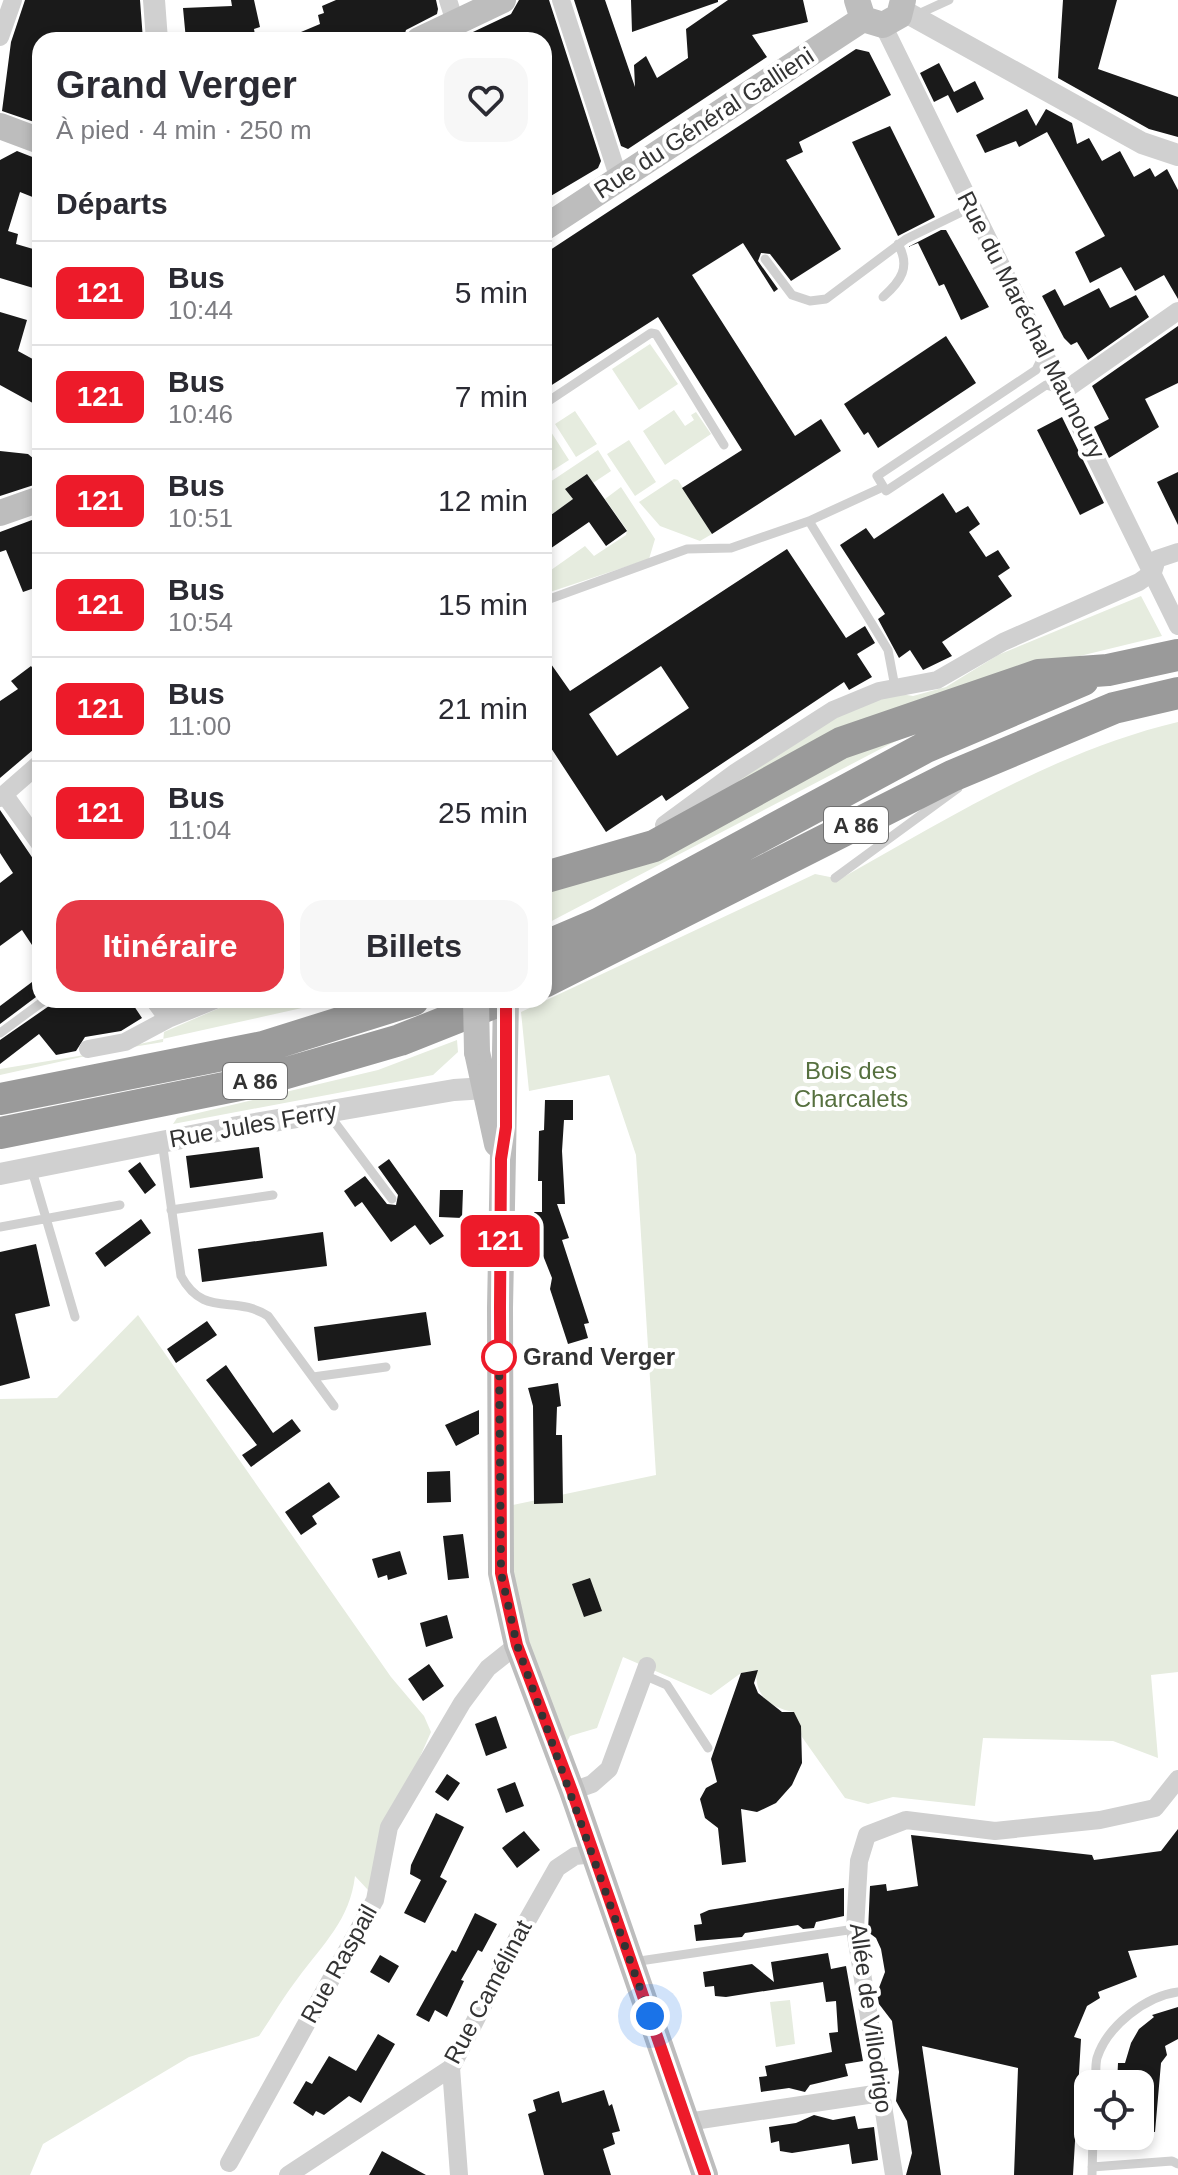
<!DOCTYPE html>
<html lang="fr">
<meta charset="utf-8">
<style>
:root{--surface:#fff;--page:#f7f7f7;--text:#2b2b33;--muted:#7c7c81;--line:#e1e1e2;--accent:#e63946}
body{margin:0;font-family:Arial,sans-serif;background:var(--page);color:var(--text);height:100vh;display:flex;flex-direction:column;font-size:30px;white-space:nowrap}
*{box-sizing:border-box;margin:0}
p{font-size:26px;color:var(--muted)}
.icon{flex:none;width:44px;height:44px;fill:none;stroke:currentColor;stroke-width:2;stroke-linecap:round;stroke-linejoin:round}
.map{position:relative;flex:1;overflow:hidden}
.side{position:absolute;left:32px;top:32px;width:520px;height:976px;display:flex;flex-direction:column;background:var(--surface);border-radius:24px;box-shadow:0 4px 12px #0003}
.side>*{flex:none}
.badge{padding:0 16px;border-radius:12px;font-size:28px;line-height:52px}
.tools{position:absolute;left:1074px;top:2070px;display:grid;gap:16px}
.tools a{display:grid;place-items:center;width:80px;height:80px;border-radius:16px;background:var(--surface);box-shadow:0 4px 12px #0003;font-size:40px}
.you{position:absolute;width:40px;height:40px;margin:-20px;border:6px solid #fff;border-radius:50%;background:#1a73e8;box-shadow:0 0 0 12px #1a73e833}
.map>.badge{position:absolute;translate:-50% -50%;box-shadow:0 0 0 4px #fff}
h2{padding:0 24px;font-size:30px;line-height:72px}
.round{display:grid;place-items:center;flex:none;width:84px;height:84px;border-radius:24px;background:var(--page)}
.head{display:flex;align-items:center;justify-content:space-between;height:136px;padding:0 24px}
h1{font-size:38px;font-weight:600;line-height:60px}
.cta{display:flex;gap:16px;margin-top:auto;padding:16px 24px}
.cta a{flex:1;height:92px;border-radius:24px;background:var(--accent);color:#fff;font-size:32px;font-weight:600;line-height:92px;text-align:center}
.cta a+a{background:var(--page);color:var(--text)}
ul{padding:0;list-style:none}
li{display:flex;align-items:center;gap:24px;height:104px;padding:0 24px;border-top:2px solid var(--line)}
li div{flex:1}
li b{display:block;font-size:30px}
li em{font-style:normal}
li .badge{min-width:88px;font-weight:700;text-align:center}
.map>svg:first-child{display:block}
.green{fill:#e6ecdf}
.building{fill:#1a1a1a;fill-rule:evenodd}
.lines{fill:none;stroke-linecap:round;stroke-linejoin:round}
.service{stroke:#d0d0d0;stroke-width:9}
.minor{stroke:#d0d0d0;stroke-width:18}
.tertiary{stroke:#d0d0d0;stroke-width:22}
.secondary{stroke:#bdbdbd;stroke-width:26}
.motorway{stroke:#9a9a9a;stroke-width:32}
.secondary-bridge{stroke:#bdbdbd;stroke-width:26}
.line-casing{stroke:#fff;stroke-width:18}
.line{stroke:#ed1b2a;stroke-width:12}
.walk{stroke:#333;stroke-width:8;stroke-dasharray:0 14.4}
.stop-dot{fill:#fff;stroke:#ed1b2a;stroke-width:4}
.labels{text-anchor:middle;stroke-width:8;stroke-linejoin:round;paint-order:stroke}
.shield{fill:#fff;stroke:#707070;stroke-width:2}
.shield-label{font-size:22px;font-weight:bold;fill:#333}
.street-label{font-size:24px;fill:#333;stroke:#fff}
.park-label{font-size:24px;fill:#56703f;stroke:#fff}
.stop-label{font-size:24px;font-weight:bold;fill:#333;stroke:#fff;text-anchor:start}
</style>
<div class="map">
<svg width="1178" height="2175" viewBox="0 0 1178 2175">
<rect width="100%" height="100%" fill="#fff"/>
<path class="green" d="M650,344L678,384L639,410L612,369Z
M674,410L685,426L694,420L691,415L696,412L711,434L665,465L643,431Z
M575,411L597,444L576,457L555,424Z
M544,421L569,460L544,476Z
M629,440L656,482L635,496L607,454Z
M598,450L611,471L593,483L587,474L566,488L573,499L544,520V486Z
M674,479L678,480L712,534L700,541L660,526L639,502Z
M621,487L655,539L649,559L544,594V575L585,546L594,556L626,535L627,530L605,499Z
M1141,596L1162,636L977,681L696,811L741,776L832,719L895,693L913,696L946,687L998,655Z
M1178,722V1672L1151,1675L1158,1758L1113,1741L983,1738L975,1806L893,1797L868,1804L845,1798L802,1737L794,1712C771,1708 753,1695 757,1670L741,1673L711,1695L623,1657L597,1728L570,1736L559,1758L517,1645L498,1508L656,1475L636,1155L609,1075L529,1091L521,1012L815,874L840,879C948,818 1056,751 1178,722Z
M934,724L890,744L544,925V887L847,749Z
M238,1000H338L0,1075V1069L163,1042L164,1032Z
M457,1040L458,1052L433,1075L173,1124L177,1118L378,1070Z
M138,1315L391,1677L424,1716L431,1732L389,1827L368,1890L355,1876C350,1920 323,1944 298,1978C284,1996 272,2017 259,2036L189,2057L43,2144L30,2175H0V1399L57,1398Z
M790,2000L795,2044L776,2047L770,2002Z"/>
<path class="building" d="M25,0H140L143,40L107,34L91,40H40V124L2,111L11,42Z
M231,0H254L260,27L254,29L255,35L226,40H186L183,8L232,6Z
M336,0H436L438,9L437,14L406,30L403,40H282L320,24L318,15L324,13L322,6Z
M519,0H549L601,161L598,168L544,200V40H456L511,14Z
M574,0H605L635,87L634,65L646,56L657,78L688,58L686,29L728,0H803L808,22L752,35L767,57L628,149L621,146Z
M631,0H718V2L632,32Z
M1063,0H1117L1098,69L1178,97V137L1149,129L1058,78Z
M856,49L869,52L891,95L799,142L803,152L786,160L841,249L791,281L770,254L761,253L758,261L778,289L774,292L743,243L692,275L795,436L821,419L841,451L712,534L682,488L742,450L658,317L544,390V254Z
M939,63L954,92L975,81L984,99L957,113L948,95L934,102L920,73Z
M1027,109L1036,126L1046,109L1072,123L1077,144L1089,138L1102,161L1120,151L1134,177L1150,168L1155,177L1167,169L1178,190V299L1164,275L1135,291L1121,267L1090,283L1075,252L1105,236L1047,132L1019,147L1016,141L985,153L976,135Z
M890,126L935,217L898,236L852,142Z
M17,151L40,160V200L20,192L8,231L18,234L16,244L40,251V290L0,278V160Z
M941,230H946L989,307L961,320L944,284L939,286L918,243L908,247Z
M1099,288L1110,308L1136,295L1149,317L1088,360L1077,342L1071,345L1064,338L1042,296L1055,289L1064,306Z
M0,312L27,320L18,351L40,363V407L0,385Z
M1178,326V383L1145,399L1159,427L1109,458L1094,427L1109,419L1092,386Z
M946,336L976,383L878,448L868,432L864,435L844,404Z
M1062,417L1104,503L1080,515L1037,430Z
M0,451L28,454L40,464V483L0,496Z
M1178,472V525L1157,482Z
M587,474L627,531L606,546L589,522L544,553V520L573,499L565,489Z
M943,493L956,513L968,506L980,524L969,532L986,557L998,550L1010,568L998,576L1012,596L942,642L952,656L923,670L910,650L899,658L878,619L885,614L840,545L866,528L874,539Z
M40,517V586L23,592L6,550L0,552V532Z
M787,549L846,638L865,626L875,643L857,654L872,677L849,690L844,682L666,801L662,795L606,832L551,748L544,752V654L570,691ZM661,666L689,708L617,756L589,714Z
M31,666L40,678V744L0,778V701L18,689L11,681Z
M0,810L40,869V957L22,930L0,946V883L13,873L0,853Z
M40,976V994L0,1024V1006Z
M52,1000H130L142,1018L121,1031L85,1037L76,1051L56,1055L39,1034L0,1064V1040L49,1006Z
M545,1100H573V1120H564L562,1151L565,1204H557L569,1238L562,1240L589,1323L584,1324L588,1338L568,1344L550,1289L552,1278L534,1233V1212H542V1181H538L539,1131L544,1130Z
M259,1147L263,1178L190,1188L186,1156Z
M389,1159L444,1236L430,1245L415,1225L391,1242L362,1202L355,1207L344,1191L365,1176L387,1204L396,1205L398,1195L378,1167Z
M140,1162L156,1185L145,1194L128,1171Z
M440,1190H463L462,1218L439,1217Z
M141,1219L151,1233L105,1267L95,1253Z
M323,1232L327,1266L202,1282L198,1249Z
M36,1244L50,1306L15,1314L30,1378L0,1386V1252Z
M426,1312L431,1345L318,1361L314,1327Z
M207,1321L217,1335L176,1363L167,1349Z
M226,1365L273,1433L292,1419L301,1431L251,1467L242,1455L257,1445L206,1380Z
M558,1383L561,1406L557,1407L556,1435H562L563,1503L534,1504L533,1406L528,1388Z
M479,1410V1434L456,1446L445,1425Z
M450,1471L451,1502L427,1503V1472Z
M329,1482L340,1497L312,1516L317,1524L301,1535L285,1512Z
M463,1534L469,1578L448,1580L443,1536Z
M400,1551L407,1574L388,1580L387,1575L378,1578L372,1559Z
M590,1578L602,1611L584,1617L572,1584Z
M447,1615L453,1638L426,1647L420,1623Z
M429,1664L444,1686L423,1701L408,1679Z
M758,1670L754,1683L758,1693L782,1712H794L801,1726L802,1763L792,1785L776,1803L757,1812L741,1809L746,1862L722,1865L718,1828L705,1818L700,1799L706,1788L717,1782L711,1759L741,1673Z
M496,1716L507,1748L486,1756L475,1724Z
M447,1774L460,1783L448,1801L435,1792Z
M515,1782L524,1806L506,1813L497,1789Z
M436,1813L464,1827L440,1877L447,1881L425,1923L404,1913L421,1880L410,1874L411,1865Z
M1178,1829V1945L1128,1951L1137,1977L1098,1992L1100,1998L1087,2006L1074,2037L1081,2039L1073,2175H1014L1018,2068L922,2046L941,2175H906L912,2153L907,2121L896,2101L899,2072L892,2021L879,2004L877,1993L885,1972L881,1949L876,1938L868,1932L870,1886L886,1884L887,1891L918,1886L911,1835L1092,1855L1094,1860L1161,1851Z
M524,1831L540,1850L517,1868L502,1848Z
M844,1888V1916L816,1922L814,1928L803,1929L798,1925L745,1933L742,1937L696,1941L694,1925L702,1924L700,1914L709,1910Z
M475,1913L497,1924L482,1952L478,1950L461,1980L464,1981L447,2017L435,2010L429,2022L416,2015L452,1950L456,1952Z
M828,1953L831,1969L846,1966L863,2061L845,2064L848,2076L810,2085L805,2092L789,2088L761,2092L759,2077L767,2076L765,2066L832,2052L829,2033L838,2032L836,2001L826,2002L823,1982L726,1997L715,1996L714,1986L705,1987L703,1972L752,1964L774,1982L771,1962Z
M380,1955L399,1966L389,1983L370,1972Z
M1178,2007V2039L1165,2046L1167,2055L1161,2063L1155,2132L1140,2131V2084H1117L1118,2063H1125L1131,2043L1139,2029L1154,2017L1152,2015Z
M378,2034L395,2044L361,2103L349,2096L324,2115L316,2111L313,2116L293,2103L306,2081L312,2084L329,2056L356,2071Z
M604,2090L609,2106L612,2104L620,2131L612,2133L615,2144L603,2149L611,2175H544L528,2114L536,2111L533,2100L559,2091L562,2103Z
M814,2115L833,2120L855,2116L858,2129L874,2127L878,2160L852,2164L849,2144L792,2153L780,2151L779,2141L771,2143L769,2127L796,2123Z
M382,2151L426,2175H369Z"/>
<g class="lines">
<path class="service" d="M916,15L949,0
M765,259L792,295L810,301L826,299L906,239L972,207
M883,297C901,281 911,267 898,244
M1044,354L1036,370L877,476L886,491L1046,385L1060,389
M544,404L651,333L656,334L724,445
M809,521L888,650L895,687
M544,601L687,549L731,548L809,521L883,487
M835,878L958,788
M0,1033L45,1000
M327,1112L392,1199
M162,1141L181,1276C204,1319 235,1294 268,1316L334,1406
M31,1167L75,1317
M171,1210L273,1195
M0,1227L120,1205
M313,1377L386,1367
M644,1675L667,1685L708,1748
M633,1962L855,1929
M1096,2084C1096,2076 1095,2066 1097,2058C1107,2026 1146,1996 1178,1992
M1092,2167L1172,2161L1178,2164
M1092,2175L1093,2136"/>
<path class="minor" d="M448,0L455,22
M561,0L619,179
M883,25L1178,626
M0,37L13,0
M1065,390L1178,311
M4,794L40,844
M0,798L40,763
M664,825L736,772L833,710L879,691L937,680L1003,642L1139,582L1153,572L1157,559L1178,552
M154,1000L168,1019L215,1000
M88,1049L125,1042L168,1019
M572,1791L592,1784L609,1769L647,1666
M451,2068L459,2175
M687,2122L881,2093
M229,2163L375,1900L389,1827L462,1703L488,1668L517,1645
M288,2175L451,2068L519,1935L557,1868L575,1856L594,1854
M894,2175L855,1929L859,1861L867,1835L906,1820L995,1831L1100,1820L1155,1808L1178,1779"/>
<path class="tertiary" d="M154,0L157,40
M902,10L1142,143L1178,155
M0,1174L232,1128L454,1090L502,1087"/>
<path class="secondary" d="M857,0L863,19L883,25L899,16L903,0
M419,40L503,0
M0,126L40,141
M544,228L863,19
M0,513L40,499
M506,1000L500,1308L501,1573L517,1645L572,1791L705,2175
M477,1052L497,1144"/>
<path class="motorway" d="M546,877L654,846L841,743L1039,675L1108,670L1178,655
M544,947L598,924L926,747L1083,680
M544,982L952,776L1114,708L1178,693
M0,1099L263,1047L413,1000
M0,1133L259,1081L400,1040L501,1000"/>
<path class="secondary-bridge" d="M476,1000L477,1052"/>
</g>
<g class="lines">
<defs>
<path id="line" d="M506,1000V1127L501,1159L500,1308L501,1573L517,1645L572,1791L705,2175"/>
</defs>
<use href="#line" class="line-casing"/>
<use href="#line" class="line"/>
<path class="walk" d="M499,1357V1345L501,1573L517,1645L650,2016"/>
</g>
<circle class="stop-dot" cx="499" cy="1357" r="16"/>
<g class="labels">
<g class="shield">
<rect x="824" y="807" width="64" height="36" rx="6"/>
<rect x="223" y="1063" width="64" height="36" rx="6"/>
</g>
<g class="shield-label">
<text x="856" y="833">A 86</text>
<text x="255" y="1089">A 86</text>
</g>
<g class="street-label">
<text transform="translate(704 123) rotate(-33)" y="8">Rue du Général Gallieni</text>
<text transform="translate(1031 325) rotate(63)" y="8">Rue du Maréchal Maunoury</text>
<text transform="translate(253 1125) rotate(-10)" y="8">Rue Jules Ferry</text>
<text transform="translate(339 1964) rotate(-61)" y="8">Rue Raspail</text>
<text transform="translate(488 1992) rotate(-62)" y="8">Rue Camélinat</text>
<text transform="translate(871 2018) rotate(82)" y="8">Allée de Villodrigo</text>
</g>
<g class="park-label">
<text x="851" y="1079">Bois des<tspan x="851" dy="28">Charcalets</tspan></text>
</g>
<g class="stop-label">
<text x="523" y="1365">Grand Verger</text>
</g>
</g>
</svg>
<div class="tools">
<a><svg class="icon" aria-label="locate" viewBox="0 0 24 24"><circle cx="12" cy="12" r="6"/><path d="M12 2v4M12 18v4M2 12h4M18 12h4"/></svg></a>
</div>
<div class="you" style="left:650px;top:2016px"></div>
<b class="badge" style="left:500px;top:1241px;background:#ed1b2a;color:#fff">121</b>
<section class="side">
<div class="head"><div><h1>Grand Verger</h1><p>À pied · 4 min · 250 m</p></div><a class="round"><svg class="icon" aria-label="heart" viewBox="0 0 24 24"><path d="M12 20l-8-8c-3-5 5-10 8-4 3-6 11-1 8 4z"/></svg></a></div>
<h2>Départs</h2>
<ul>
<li><span class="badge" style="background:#ed1b2a;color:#fff">121</span><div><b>Bus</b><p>10:44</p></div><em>5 min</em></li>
<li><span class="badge" style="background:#ed1b2a;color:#fff">121</span><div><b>Bus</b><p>10:46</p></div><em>7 min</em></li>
<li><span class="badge" style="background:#ed1b2a;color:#fff">121</span><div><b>Bus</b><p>10:51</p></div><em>12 min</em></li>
<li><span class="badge" style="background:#ed1b2a;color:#fff">121</span><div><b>Bus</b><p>10:54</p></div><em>15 min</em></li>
<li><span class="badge" style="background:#ed1b2a;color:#fff">121</span><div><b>Bus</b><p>11:00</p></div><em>21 min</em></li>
<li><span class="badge" style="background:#ed1b2a;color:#fff">121</span><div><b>Bus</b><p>11:04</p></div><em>25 min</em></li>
</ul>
<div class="cta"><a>Itinéraire</a><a>Billets</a></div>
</section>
</div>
